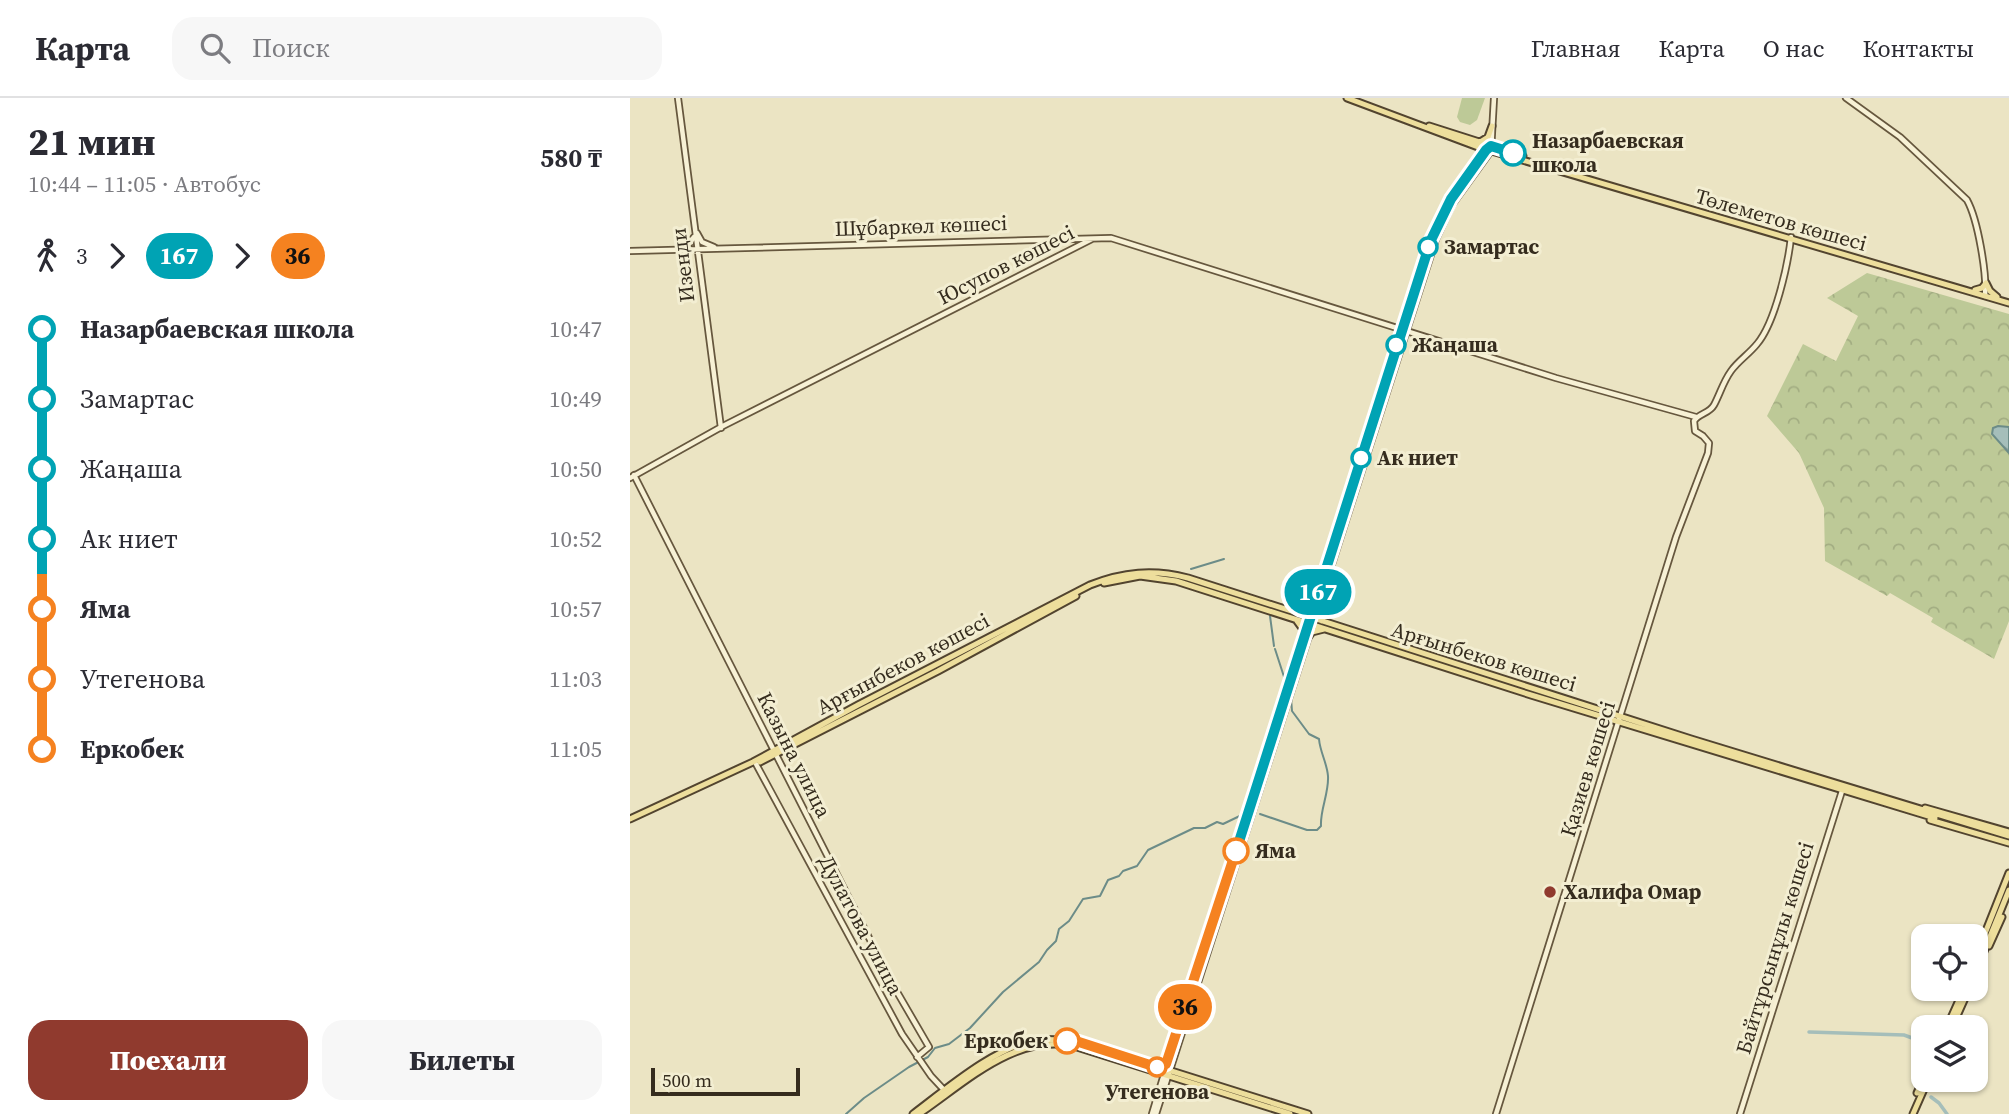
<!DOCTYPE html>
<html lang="ru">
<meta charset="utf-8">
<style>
:root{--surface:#fff;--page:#f7f7f7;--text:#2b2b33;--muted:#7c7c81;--line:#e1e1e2;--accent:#903a2e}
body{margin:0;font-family:"Source Serif 4",serif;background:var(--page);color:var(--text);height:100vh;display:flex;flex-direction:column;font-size:26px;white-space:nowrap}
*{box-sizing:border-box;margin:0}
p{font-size:23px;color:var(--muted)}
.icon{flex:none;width:38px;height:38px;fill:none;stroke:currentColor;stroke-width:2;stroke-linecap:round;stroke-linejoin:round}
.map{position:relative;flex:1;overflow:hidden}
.sheet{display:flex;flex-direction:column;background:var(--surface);width:630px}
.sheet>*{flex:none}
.badge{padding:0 14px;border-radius:23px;font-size:24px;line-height:46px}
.fabs{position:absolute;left:1281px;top:826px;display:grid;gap:14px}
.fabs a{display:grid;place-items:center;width:77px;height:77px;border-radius:14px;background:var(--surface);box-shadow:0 2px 5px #0004;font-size:35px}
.scale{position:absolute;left:21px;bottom:18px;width:149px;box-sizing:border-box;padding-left:7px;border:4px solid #352c1e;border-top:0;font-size:19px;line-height:24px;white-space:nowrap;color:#352c1e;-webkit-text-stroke:5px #f3eed2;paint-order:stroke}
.map>.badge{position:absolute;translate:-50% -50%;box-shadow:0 0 0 4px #fff}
.legs{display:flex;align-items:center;gap:10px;height:77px;padding:0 28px;font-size:23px}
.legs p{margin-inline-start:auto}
.overview{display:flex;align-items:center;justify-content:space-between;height:119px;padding:0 28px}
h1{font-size:38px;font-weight:800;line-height:52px}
.cta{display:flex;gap:14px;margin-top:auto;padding:14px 28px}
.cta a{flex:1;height:80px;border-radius:21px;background:var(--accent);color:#fff;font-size:28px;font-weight:800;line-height:80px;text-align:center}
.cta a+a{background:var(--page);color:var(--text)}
ul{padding:0 28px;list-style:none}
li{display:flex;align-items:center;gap:24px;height:70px;font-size:26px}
li i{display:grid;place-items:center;width:10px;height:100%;margin:0 9px;background:currentColor}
li i::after{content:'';width:18px;height:18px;margin:-9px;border:5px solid;border-radius:50%;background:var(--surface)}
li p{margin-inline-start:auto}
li:first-child i{background:linear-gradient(#0000 50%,currentColor 0)}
li:last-child i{background:linear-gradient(currentColor 50%,#0000 0)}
header{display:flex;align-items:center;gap:42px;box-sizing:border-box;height:98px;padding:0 35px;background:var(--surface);border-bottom:2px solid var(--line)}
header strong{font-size:33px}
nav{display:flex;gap:38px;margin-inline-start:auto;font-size:24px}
.search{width:490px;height:63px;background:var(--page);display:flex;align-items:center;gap:18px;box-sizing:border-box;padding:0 24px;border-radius:21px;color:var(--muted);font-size:26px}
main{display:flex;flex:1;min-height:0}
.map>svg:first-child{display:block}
.grass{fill:#bdc997}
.park{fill:url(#park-crowns)}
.water{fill:url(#water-ripples);stroke:#6c8c88;stroke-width:2}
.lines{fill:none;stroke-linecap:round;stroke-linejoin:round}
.stream{stroke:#6c8c88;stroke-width:2}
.canal{stroke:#a5beba;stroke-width:3.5}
.secondary-casing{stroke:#66573e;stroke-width:8}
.primary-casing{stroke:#52442f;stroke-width:9}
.secondary{stroke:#f7f1d5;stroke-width:4.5}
.primary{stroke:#edde9c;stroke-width:5}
.line-1-casing{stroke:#fff;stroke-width:16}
.line-2-casing{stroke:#fff;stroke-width:16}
.line-1{stroke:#00a3b4;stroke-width:10}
.line-2{stroke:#f58220;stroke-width:10}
.stop-1-dot{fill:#fff;stroke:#00a3b4;stroke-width:3.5}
.stop-2-dot{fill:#fff;stroke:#f58220;stroke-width:3.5}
.poi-dot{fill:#903a2e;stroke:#f3eed2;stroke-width:2.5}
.labels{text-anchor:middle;stroke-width:6;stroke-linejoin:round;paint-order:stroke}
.stop-label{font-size:21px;font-weight:bold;fill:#352c1e;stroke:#f3eed2;text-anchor:start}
.street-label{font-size:21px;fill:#352c1e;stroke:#f3eed2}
.poi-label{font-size:21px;font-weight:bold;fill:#352c1e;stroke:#f3eed2;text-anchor:start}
</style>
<header>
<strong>Карта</strong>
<div class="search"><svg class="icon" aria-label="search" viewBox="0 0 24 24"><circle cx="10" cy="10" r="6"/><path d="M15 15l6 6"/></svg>Поиск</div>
<nav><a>Главная</a><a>Карта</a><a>О нас</a><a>Контакты</a></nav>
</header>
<main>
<section class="sheet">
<div class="overview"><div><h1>21 мин</h1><p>10:44 – 11:05 · Автобус</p></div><b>580 ₸</b></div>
<div class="legs"><svg class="icon" aria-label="walk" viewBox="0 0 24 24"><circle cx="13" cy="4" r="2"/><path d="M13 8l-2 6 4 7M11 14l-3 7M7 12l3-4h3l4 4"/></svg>3<svg class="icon" aria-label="forward" viewBox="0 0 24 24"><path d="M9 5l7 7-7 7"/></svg><b class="badge" style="background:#00a3b4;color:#fff">167</b><svg class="icon" aria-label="forward" viewBox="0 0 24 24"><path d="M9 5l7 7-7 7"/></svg><b class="badge" style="background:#f58220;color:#111">36</b></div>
<ul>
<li><i style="color:#00a3b4"></i><b>Назарбаевская школа</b><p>10:47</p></li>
<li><i style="color:#00a3b4"></i><span>Замартас</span><p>10:49</p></li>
<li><i style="color:#00a3b4"></i><span>Жаңаша</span><p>10:50</p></li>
<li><i style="color:#00a3b4"></i><span>Ак ниет</span><p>10:52</p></li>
<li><i style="color:#f58220"></i><b>Яма</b><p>10:57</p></li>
<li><i style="color:#f58220"></i><span>Утегенова</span><p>11:03</p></li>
<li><i style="color:#f58220"></i><b>Еркобек</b><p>11:05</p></li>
</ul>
<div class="cta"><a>Поехали</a><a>Билеты</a></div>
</section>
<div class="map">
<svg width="1379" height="1016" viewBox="0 0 1379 1016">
<defs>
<pattern id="park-crowns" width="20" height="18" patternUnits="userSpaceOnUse" patternTransform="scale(1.75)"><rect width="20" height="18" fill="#bdc997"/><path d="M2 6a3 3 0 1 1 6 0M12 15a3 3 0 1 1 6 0" fill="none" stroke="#a3ad82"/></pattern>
<pattern id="water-ripples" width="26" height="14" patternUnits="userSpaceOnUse" patternTransform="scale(1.75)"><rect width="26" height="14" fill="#a5beba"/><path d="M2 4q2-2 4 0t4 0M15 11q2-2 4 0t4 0" fill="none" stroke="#879b97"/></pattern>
</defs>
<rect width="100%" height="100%" fill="#ebe4c3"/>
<path class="grass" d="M832,0H855L847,22L840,27L830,24L827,19Z"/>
<path class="park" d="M1237,175L1379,216V523L1364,561L1301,524L1303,520L1260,495L1257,498L1195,463L1194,410L1169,355L1137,318L1173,246L1206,263L1228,218L1197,200Z"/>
<path class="water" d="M1368,328L1379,329V355L1362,336L1363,330Z"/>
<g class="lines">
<path class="stream" d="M561,471L594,461
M640,518L644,548
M645,551L657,588
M630,716L677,732H687L691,728C690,711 699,696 698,678C697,665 690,654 689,641L679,636L662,613L661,600
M216,1016L234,1000L279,969L298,959L305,950L319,946L340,930L373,894L409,864L417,852L426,843L429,831L439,823L453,801L470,798L478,782L489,778L493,773L507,768L518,752L564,730H575L587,724L593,726L616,715"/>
<path class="canal" d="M1179,934L1274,937L1293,944
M1301,999L1309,1005L1317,1016"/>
<defs>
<path id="secondary" d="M48,0L91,330
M1216,0L1270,39L1337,102C1348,122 1357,176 1355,198
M67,135L72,144L84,149
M52,150L57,148L64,139
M0,153L481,140L926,280L1066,319
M4,377L263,887L299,949L287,959
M0,380L93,328L462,141
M126,666L272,936L301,978L315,993
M615,725L801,142L821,101L853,57
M538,965L605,757
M522,1016L535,973
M526,1016L806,141L822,107L861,53L864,0
M866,1016L1046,439L1078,355L1079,345L1073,338L1065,333L1064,323C1069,315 1079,316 1084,307C1090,296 1093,284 1101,273C1108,263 1119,256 1127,246C1145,225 1158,167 1161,139
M1110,1016L1212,693"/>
<path id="primary" d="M717,0L848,49L1379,205
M799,28L893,58
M850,44L858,39L862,28
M848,49L851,53L852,59
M1345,192L1352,190L1356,185L1360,193L1367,199
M474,485L510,478L546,483L901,597L1305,720
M688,506V516L692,523
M668,515L676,514L685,504
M667,523L675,534
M677,541L682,534L694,531
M130,664L308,573L446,498
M1295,710L1379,734
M0,721L123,664L228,607L460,487C493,474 523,471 558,480L1061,641L1379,738
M1300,722L1379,745
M1359,848L1372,819
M1346,858L1379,775
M1346,873L1379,792
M1317,929L1334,891
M1322,929L1339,891
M526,969L533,968L538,963
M1287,995L1293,982
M283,1016C315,992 365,949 405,942C419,940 435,943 449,944L678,1016
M289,1016C335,985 387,933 447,949L660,1016
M1283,1016L1298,982"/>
</defs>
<use href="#secondary" class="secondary-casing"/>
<use href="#primary" class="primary-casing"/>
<use href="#secondary" class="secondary"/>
<use href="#primary" class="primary"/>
</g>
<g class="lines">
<defs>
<path id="line-1" d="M606,753L801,142L821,101L856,52L861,48L883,55"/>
<path id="line-2" d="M437,943L449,944L526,969L536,966L606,753"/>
</defs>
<use href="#line-1" class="line-1-casing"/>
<use href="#line-2" class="line-2-casing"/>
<use href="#line-1" class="line-1"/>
<use href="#line-2" class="line-2"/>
</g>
<g class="stop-1-dot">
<circle cx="883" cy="55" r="12"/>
<circle cx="798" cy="149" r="9"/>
<circle cx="766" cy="247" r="9"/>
<circle cx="731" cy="360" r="9"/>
</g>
<g class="stop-2-dot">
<circle cx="606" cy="753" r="12"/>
<circle cx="437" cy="943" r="12"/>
<circle cx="527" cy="969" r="9"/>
</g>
<circle class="poi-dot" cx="920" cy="794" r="7"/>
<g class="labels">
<g class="stop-label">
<text x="902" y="50">Назарбаевская<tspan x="902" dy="24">школа</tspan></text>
<text x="814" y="156">Замартас</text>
<text x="782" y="254">Жаңаша</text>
<text x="747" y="367">Ак ниет</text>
<text x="625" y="760">Яма</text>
<text x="418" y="950" text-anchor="end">Еркобек</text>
<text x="527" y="1001" text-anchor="middle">Утегенова</text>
</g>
<g class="street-label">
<text transform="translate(1151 122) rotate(16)" y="7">Төлеметов көшесі</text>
<text transform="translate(291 128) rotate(-2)" y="7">Шұбаркөл көшесі</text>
<text transform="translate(53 167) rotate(-97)" y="7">Изенди</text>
<text transform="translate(376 167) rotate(-27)" y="7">Юсупов көшесі</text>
<text transform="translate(854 559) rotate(17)" y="7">Арғынбеков көшесі</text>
<text transform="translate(273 566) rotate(-28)" y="7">Арғынбеков көшесі</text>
<text transform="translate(164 657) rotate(63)" y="7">Казына улица</text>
<text transform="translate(958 671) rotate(-73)" y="7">Қазиев көшесі</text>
<text transform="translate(231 827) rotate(62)" y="7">Дулатова улица</text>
<text transform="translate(1145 850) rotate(-73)" y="7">Байтұрсынұлы көшесі</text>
</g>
<g class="poi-label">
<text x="934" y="801">Халифа Омар</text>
</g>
</g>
</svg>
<div class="fabs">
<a><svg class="icon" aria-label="locate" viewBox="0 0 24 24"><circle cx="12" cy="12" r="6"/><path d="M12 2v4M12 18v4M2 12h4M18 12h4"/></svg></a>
<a><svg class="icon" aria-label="layers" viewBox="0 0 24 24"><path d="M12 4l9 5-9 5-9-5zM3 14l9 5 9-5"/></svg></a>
</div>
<div class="scale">500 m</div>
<b class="badge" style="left:688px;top:494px;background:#00a3b4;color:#fff">167</b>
<b class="badge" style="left:555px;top:909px;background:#f58220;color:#111">36</b>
</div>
</main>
